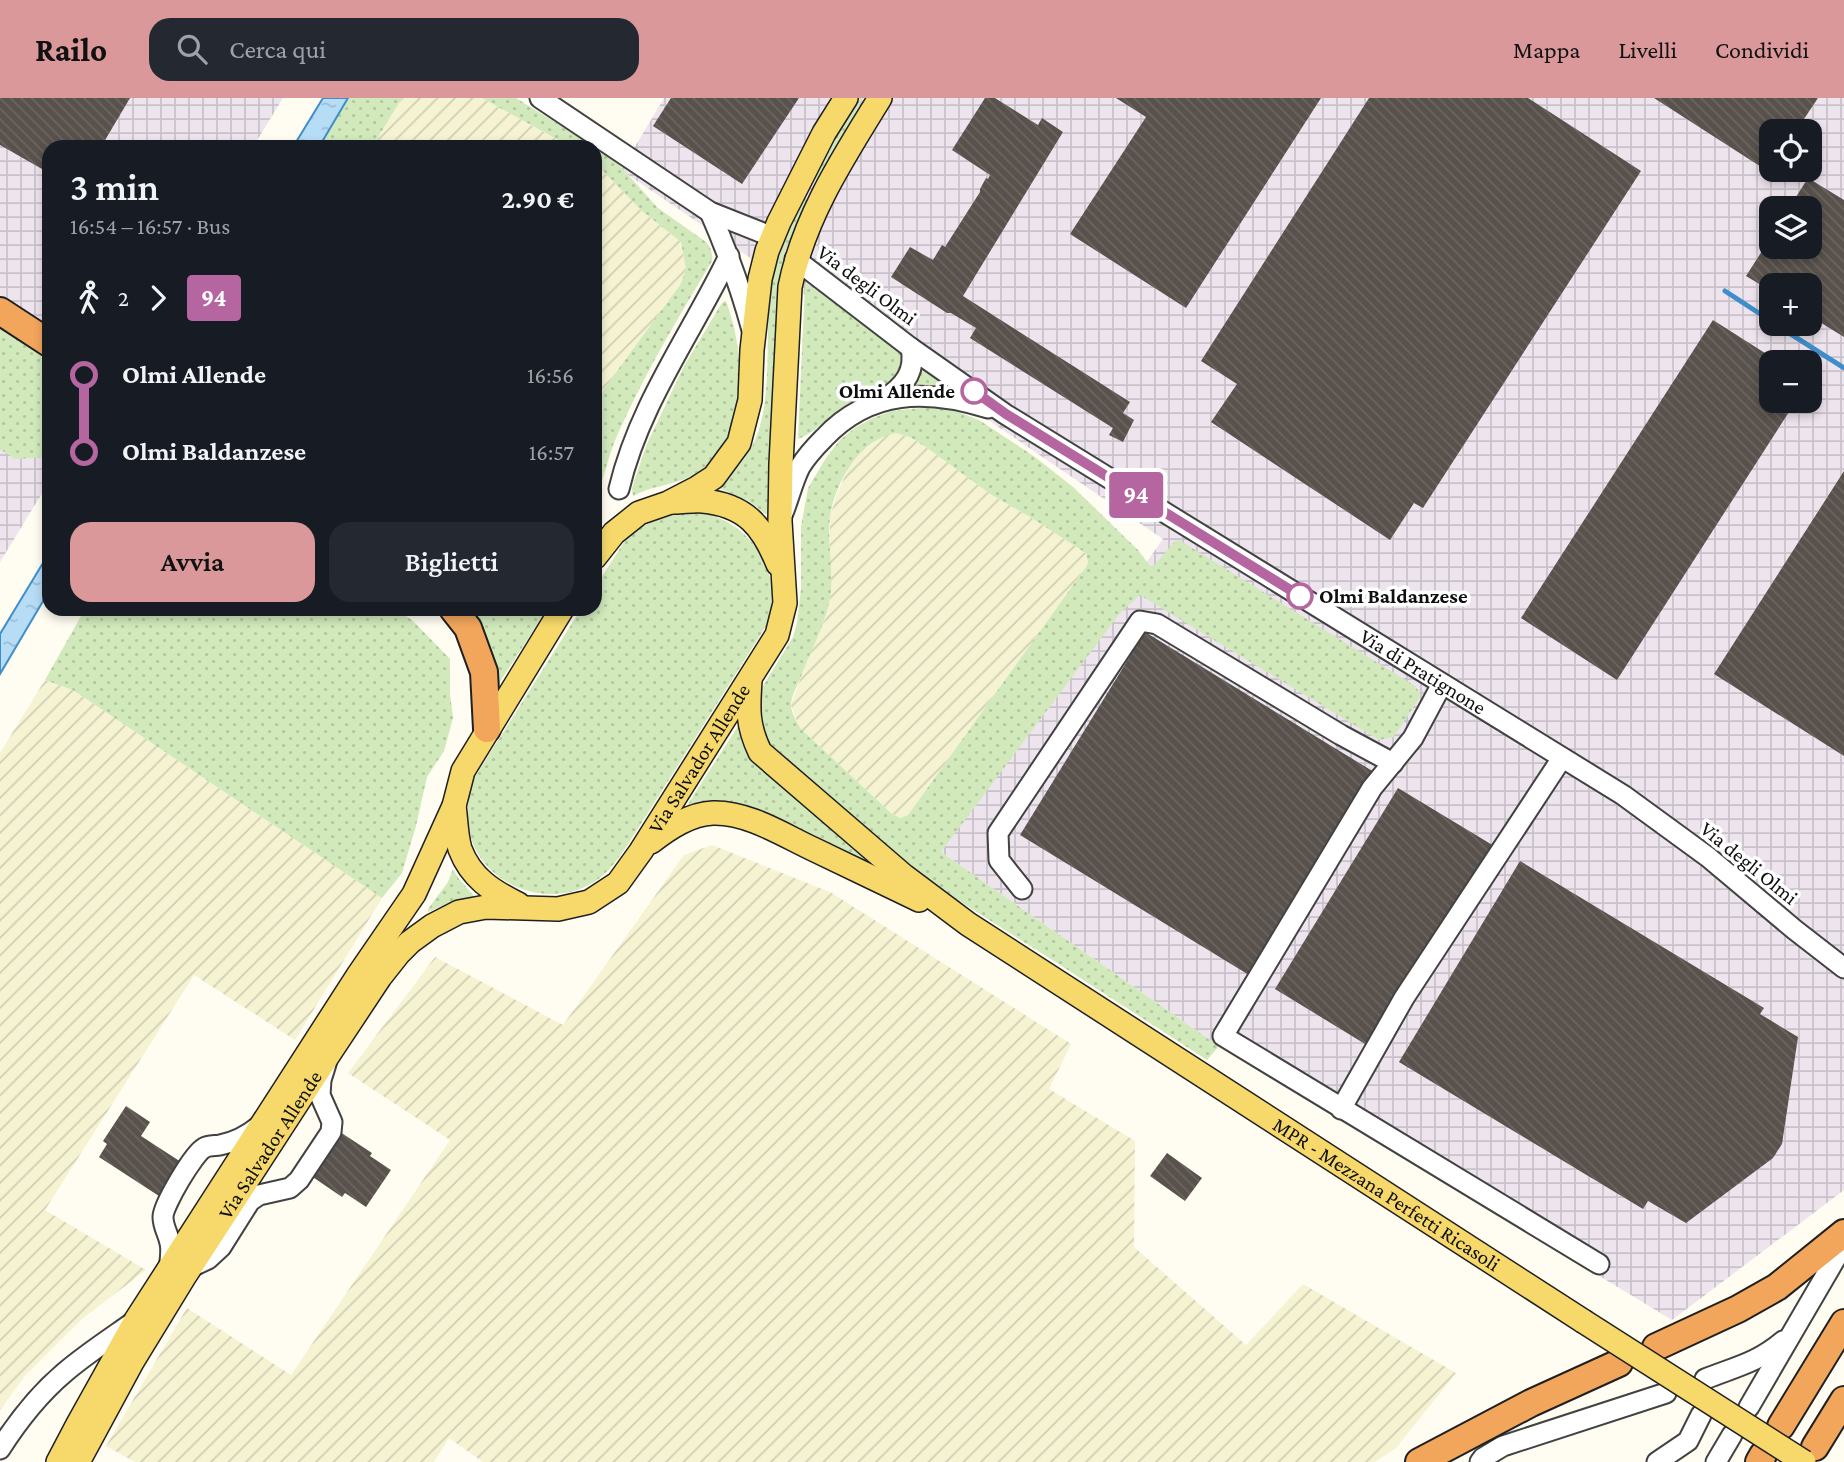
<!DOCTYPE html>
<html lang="it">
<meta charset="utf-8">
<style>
:root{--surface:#171b24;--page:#242831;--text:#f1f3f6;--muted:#9ea1a6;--accent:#da989a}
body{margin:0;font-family:"Crimson Pro",serif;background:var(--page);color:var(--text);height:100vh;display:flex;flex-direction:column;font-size:26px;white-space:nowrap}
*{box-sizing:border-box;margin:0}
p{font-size:23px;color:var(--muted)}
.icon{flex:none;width:38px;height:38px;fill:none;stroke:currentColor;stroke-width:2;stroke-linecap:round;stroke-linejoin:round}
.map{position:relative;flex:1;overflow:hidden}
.side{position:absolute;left:42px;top:42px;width:560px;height:476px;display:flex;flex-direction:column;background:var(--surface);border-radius:21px;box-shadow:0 4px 10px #0003}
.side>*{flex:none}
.badge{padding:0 14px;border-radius:5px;font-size:24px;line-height:46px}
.tools{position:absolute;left:1759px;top:21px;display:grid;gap:14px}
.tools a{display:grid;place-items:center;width:63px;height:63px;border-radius:14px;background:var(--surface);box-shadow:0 4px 10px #0003;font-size:35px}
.map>.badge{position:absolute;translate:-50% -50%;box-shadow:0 0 0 4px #fff}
.legs{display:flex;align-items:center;gap:10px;height:77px;padding:0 28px;font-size:23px}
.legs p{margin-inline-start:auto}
.head{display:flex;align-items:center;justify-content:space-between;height:119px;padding:0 28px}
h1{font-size:38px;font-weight:600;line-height:52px}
.cta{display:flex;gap:14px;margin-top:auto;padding:14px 28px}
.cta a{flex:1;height:80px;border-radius:21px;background:var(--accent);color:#111;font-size:28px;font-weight:600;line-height:80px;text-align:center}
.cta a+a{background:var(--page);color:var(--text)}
ul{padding:0 28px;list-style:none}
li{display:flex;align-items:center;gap:24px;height:77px;font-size:26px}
li i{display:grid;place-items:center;width:10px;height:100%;margin:0 9px;background:currentColor}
li i::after{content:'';width:18px;height:18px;margin:-9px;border:5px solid;border-radius:50%;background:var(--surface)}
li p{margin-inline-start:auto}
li:first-child i{background:linear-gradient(#0000 50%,currentColor 0)}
li:last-child i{background:linear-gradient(currentColor 50%,#0000 0)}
header{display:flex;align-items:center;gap:42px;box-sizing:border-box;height:98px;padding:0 35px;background:var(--accent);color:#111}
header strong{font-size:33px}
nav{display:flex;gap:38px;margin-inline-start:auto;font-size:24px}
.search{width:490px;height:63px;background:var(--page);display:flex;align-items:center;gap:18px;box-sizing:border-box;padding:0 24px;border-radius:21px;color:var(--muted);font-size:26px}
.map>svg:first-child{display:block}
.industrial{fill:url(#industrial-grid);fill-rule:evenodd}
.farmland{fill:url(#farmland-furrows)}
.green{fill:url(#green-dots);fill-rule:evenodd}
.water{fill:url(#water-ripples);stroke:#3f8ecb;stroke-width:2}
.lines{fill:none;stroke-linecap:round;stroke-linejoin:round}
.stream{stroke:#3f8ecb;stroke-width:5}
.building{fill:url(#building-back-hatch)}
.minor-casing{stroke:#424242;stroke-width:23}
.major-casing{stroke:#202020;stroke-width:26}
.highway-casing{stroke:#202020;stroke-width:30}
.minor{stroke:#fff;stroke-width:19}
.major{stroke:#f6d96a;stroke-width:23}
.highway{stroke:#f2a65c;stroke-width:26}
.major-bridge-casing{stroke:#202020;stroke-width:26;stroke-linecap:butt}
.major-bridge{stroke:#f6d96a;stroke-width:23}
.line-1-casing{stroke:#fff;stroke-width:16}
.line-1{stroke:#b566a0;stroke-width:10}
.stop-1-dot{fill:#fff;stroke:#b566a0;stroke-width:3.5}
.labels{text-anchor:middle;stroke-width:7;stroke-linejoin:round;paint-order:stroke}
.street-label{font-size:21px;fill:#0f0f0f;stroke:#fff}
.stop-label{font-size:21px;font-weight:bold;fill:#0f0f0f;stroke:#fff;text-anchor:end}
</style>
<header>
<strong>Railo</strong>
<div class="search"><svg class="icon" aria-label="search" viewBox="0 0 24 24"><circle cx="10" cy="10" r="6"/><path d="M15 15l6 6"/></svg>Cerca qui</div>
<nav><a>Mappa</a><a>Livelli</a><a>Condividi</a></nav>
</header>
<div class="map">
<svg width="1844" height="1364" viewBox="0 0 1844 1364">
<defs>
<pattern id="industrial-grid" width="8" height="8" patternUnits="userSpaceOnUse" patternTransform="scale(1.75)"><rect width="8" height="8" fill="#ede4ed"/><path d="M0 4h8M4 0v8" fill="none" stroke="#cac2ca"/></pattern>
<pattern id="farmland-furrows" width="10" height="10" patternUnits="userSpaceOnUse" patternTransform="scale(1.75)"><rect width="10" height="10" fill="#f5f3d2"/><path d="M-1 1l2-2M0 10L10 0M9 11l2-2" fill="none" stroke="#d1cfb3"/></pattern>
<pattern id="green-dots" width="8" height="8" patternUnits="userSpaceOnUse" patternTransform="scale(1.75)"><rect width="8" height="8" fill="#d1e9bb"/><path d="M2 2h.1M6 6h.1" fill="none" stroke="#b2c7a0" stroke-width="1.8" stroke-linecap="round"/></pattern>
<pattern id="water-ripples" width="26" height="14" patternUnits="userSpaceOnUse" patternTransform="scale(1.75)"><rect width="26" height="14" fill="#b7dcf5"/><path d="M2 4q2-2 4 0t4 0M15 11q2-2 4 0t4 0" fill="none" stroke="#9cbcd1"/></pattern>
<pattern id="building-back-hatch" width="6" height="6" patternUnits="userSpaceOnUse" patternTransform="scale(1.75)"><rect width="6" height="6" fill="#58514c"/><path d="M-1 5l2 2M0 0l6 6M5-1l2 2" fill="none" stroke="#6b6561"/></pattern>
</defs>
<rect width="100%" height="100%" fill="#fffdf1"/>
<path class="industrial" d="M0,0H283L253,49H49V384L0,464Z
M664,0H1844V1092L1672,1222L1210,942L941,754L1163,441L621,72ZM1771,33H1810V72H1771ZM1771,110H1810V149H1771ZM1771,187H1810V226H1771ZM1771,264H1810V303H1771Z"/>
<path class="farmland" d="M402,0H482L571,49H372Z
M595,65L642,113L681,144L686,172L680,187L614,277L595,305Z
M896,335L910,339L930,352L990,396L1030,419L1081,452L1086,456L1088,464L1086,469L908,717L900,720L891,715L801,631L795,619L791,607L809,556L826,519L830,502V419L836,398L850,366L861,354L883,337Z
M45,582L73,592L382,800L295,942L194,877L45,1112L146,1172L82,1221L24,1279L0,1312V655Z
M712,747L830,794L1071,946L1049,991L1135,1043L1134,1149L1246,1247L1303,1186L1456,1275L1396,1350L1375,1364H483L449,1340L434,1364H135L106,1348L187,1210L291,1277L450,1042L348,975L435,859L563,927L684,757Z"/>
<path class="green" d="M348,0H402L372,49H319Z
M482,0H516L595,49H571Z
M857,0H863L818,82L813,80Z
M595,49L613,60L658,110L706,144C711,149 713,157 712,163C680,217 647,271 621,329C609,353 604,380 595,405V305L614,277L680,187L686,172L681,144L642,113L595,65Z
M802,103L806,104L784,156L779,184L768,415L765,416L749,403L721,391V388C733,373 747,361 755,342C774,300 764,233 771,188C775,158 790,130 802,103Z
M805,186H807L889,241L904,254C903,260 903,270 900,276C891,293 868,294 852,303C833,313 818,334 798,341Z
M726,203C740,241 744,282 734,321C731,332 729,342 723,351C716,361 705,370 694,376C675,388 652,387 633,398L632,390L646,348L684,268L720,208L723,204Z
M0,229L49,262L48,359L15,361L0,351Z
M921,265L959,293L946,289H912Z
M930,309L953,312L979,322L1035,359L1073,389L1138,452L1150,468L1153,469L1175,443L1179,442L1184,445L1415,588L1420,595V599L1397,634L1393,639L1379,642L1140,497L1120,515L941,754L1210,942L1220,947L1207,962L1057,865L923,780L777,660L762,641L758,596L793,539L797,525L801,491V429L808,390L826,360L840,342L856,329L873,320L892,313ZM896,335L910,339L930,352L990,396L1030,419L1081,452L1086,456L1088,464L1086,469L908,717L900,720L891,715L801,631C797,624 791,615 791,607C791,599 797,588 800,581C809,556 823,531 829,506C835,480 827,446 830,419C835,385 859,341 896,335Z
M679,415C688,415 697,415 706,416C745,425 774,462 772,501C771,510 769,519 766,528L630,743C620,758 610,774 594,784C548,813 481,787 469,733C465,714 469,697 475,679L581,511H595V489L623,446L631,436L654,422Z
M85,511H395L412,522L450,561V596L453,620L444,653L427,679L416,728L402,775L382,800L73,592L45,582Z
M465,511H547L496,590Z
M742,622L904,785L690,709L688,706Z
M453,771L459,781L474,798L452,804L428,814V811L448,784Z"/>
<path class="water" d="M323,0H348L319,49H293Z
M49,455V493L0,576V536Z"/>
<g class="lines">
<path class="stream" d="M1725,193L1771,223
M1775,226L1844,270"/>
</g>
<path class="building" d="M0,0H130L101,49H49V75L0,47Z
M671,0H799L742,86L653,28Z
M985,0H995L1038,27L1042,20L1063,34L963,198L1130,304L1123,315L1134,322L1123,344L1109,337L1113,330L970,240L976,230L951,215H947L891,179L910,149L933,162L942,147L945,149L980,94V91L986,80L988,81L990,77L952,52Z
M1116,0H1321L1186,210L1070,136L1146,19Z
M1369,0H1528L1641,73L1423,410L1414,405L1390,442L1211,324L1237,286L1201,263Z
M1654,0H1818L1796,33H1771V72L1769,74Z
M1808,80L1844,102V239L1810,218V187H1771V193L1746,178L1771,139V149H1810V110H1789Z
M1713,222L1779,264H1771V303H1796L1617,582L1521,520Z
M1844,373V658L1714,576Z
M1145,534L1374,674L1249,877L1020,737Z
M1398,690L1494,748L1370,949L1275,891Z
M1520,763L1764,910L1760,916L1798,939L1782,1046L1773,1060L1686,1125L1648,1103L1643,1111L1399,964Z
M126,1008L150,1024L141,1038L181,1064L159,1098L99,1059L107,1046L103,1043Z
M331,1028L372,1055L370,1058L391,1072L366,1109L345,1095L342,1099L301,1071Z
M1167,1055L1202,1080L1185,1103L1150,1078Z"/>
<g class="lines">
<defs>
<g id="minor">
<path d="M540,0L710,114L773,139"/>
<path d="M710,114C727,153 741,191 752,232"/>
<path id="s1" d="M795,161L911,250L1005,316L1623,697L1708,759L1795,832L1844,870"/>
<path d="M884,301C904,289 916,273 911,250"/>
<path d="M619,391C639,306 692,235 729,158"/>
<path d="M783,415C789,400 793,383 800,369C806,359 816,348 824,340C870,291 927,291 988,310"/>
<path d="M1442,586L1413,640L1372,690L1223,938L1599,1166"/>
<path d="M1022,791L999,762L998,735L1140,523L1157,526L1341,637L1393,665"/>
<path d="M1341,1011L1404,900L1562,660"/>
<path d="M191,1169L208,1161L221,1149L250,1103L259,1097L290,1090L299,1082L331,1034L332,1024L320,997L321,982L326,966"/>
<path d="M169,1171C170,1162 172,1154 170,1145C168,1135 163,1129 163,1119C163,1107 194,1055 204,1050C209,1047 215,1048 220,1047C235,1044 247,1038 259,1028"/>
<path d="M1705,1281C1735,1269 1757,1265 1783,1243"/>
<path d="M1749,1309L1844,1146"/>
<path d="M0,1351C18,1323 38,1297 64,1275C86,1256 111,1240 135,1223"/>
<path d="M1480,1364L1483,1360L1503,1348L1666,1295"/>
<path d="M1657,1364L1688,1343L1701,1317"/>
<path d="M1716,1364L1732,1337"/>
</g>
<g id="major">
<path d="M675,404C684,404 694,402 703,403C746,407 763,429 778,466"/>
<path d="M595,459L614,435L639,415L668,405L697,390L714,379L739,345L750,302L752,252L760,181L767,153L779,124L824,35L846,0"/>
<path id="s2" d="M750,582C748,611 747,627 760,654L904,778L968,826L1583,1223"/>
<path d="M454,708C456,721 456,738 460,751C471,780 492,793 518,806"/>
<path d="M651,744C669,730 690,716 713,715C748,714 783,737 813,751C848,768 884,785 919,802"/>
<path d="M58,1364L78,1326L136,1222L359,876L414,796L454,708L463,673L562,511"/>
<path id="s3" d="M78,1364L132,1264L184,1179L331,953L380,879L399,855L410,844L432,828L459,814L486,809L558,811L589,804L618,785L641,753L777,537L785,505L780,423L781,366L790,189C804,119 843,60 880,0"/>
</g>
<path id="highway" d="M0,213L49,245
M453,511L468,530L484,574L487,631
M1656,1249L1738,1211L1777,1189L1844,1135
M1781,1328L1844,1225
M1815,1349L1844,1302
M1419,1364L1531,1305L1619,1265
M1759,1364L1763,1357"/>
</defs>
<use href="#minor" class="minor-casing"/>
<use href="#major" class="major-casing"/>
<use href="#highway" class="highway-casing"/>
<use href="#minor" class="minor"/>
<use href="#major" class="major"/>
<use href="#highway" class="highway"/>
<defs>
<path id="major-bridge" d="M1583,1223L1804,1364"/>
</defs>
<use href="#major-bridge" class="major-bridge-casing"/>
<use href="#major-bridge" class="major-bridge"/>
</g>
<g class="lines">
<defs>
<path id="line-1" d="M974,293L1006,316L1300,498"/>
</defs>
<use href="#line-1" class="line-1-casing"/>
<use href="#line-1" class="line-1"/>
</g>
<g class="stop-1-dot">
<circle cx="974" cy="293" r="12"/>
<circle cx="1300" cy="498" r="12"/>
</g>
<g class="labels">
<g class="street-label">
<text transform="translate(867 187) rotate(37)" y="7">Via degli Olmi</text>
<text dy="7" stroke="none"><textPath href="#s1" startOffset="752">Via di Pratignone</textPath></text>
<text dy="7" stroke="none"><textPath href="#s3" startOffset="990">Via Salvador Allende</textPath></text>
<text transform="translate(1749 765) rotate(39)" y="7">Via degli Olmi</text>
<text dy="7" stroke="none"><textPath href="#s3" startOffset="371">Via Salvador Allende</textPath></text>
<text dy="7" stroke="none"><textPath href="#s2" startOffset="842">MPR - Mezzana Perfetti Ricasoli</textPath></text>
</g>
<g class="stop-label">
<text x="955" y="300">Olmi Allende</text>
<text x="1319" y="505" text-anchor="start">Olmi Baldanzese</text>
</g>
</g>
</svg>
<div class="tools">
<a><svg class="icon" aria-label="locate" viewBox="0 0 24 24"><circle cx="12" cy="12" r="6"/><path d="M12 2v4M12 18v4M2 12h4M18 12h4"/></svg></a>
<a><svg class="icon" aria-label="layers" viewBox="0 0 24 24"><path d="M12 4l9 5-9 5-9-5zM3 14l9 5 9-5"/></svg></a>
<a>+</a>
<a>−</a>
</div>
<b class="badge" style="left:1136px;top:397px;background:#b566a0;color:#fff">94</b>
<section class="side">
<div class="head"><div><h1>3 min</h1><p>16:54 – 16:57 · Bus</p></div><b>2.90 €</b></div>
<div class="legs"><svg class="icon" aria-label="walk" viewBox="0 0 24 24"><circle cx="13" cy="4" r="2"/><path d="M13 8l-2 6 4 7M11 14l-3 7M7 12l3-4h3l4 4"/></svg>2<svg class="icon" aria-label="forward" viewBox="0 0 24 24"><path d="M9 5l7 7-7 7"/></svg><b class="badge" style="background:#b566a0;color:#fff">94</b></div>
<ul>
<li><i style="color:#b566a0"></i><b>Olmi Allende</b><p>16:56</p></li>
<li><i style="color:#b566a0"></i><b>Olmi Baldanzese</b><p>16:57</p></li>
</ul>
<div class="cta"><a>Avvia</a><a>Biglietti</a></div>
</section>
</div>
